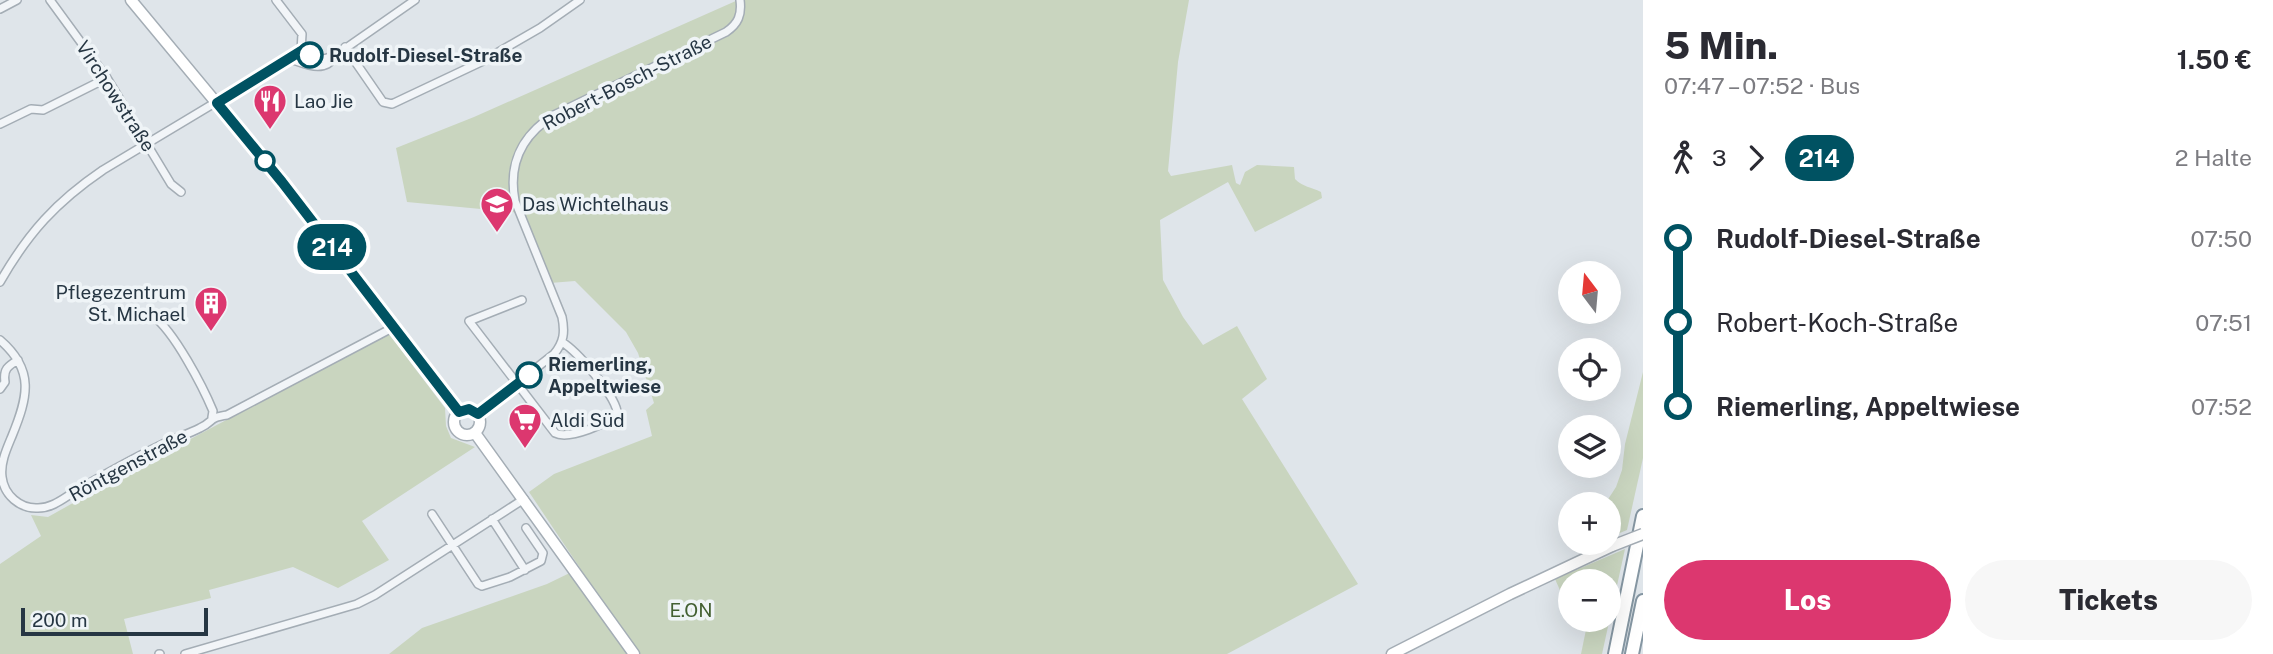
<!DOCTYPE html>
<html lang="de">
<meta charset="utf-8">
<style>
:root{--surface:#fff;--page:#f7f7f7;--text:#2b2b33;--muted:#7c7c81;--accent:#dc376f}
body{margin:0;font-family:"Public Sans",sans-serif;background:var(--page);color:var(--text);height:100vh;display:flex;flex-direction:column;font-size:26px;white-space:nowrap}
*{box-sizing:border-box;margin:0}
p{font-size:23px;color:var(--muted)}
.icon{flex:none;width:38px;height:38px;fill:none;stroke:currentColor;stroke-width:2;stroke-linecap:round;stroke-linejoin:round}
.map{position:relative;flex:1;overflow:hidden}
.details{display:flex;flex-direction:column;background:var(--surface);width:630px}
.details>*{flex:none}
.badge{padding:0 14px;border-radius:23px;font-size:24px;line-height:46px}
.needle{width:46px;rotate:344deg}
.controls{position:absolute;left:1558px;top:261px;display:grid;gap:14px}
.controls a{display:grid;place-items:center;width:63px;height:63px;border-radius:50%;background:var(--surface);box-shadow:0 7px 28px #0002;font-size:35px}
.scale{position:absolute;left:21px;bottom:18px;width:187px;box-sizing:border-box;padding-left:7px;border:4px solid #263643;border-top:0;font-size:19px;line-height:24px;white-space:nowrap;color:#263643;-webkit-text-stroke:5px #eff4f7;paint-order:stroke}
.map>.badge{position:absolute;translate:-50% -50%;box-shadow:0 0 0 4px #fff}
.legs{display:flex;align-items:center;gap:10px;height:77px;padding:0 21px;font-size:23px}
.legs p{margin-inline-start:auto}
.head{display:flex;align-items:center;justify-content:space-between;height:119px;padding:0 21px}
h1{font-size:38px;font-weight:800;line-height:52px}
.primary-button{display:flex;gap:14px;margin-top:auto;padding:14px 21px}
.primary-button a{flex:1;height:80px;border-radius:42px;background:var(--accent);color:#fff;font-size:28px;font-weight:800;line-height:80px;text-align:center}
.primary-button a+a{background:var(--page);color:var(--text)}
ul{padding:0 21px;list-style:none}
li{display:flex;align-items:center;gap:24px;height:84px;font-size:26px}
li i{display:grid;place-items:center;width:10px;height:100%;margin:0 9px;background:currentColor}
li i::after{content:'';width:18px;height:18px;margin:-9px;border:5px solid;border-radius:50%;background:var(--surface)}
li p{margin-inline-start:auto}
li:first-child i{background:linear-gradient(#0000 50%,currentColor 0)}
li:last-child i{background:linear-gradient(currentColor 50%,#0000 0)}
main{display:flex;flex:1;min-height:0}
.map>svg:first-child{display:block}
.green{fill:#c9d5bf}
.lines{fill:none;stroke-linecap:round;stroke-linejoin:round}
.street-casing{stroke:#a4adb5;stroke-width:10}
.secondary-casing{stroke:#a4adb5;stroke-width:13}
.highway-casing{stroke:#8596a2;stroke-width:16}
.street{stroke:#f2f5f8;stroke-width:7}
.secondary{stroke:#fff;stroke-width:10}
.highway{stroke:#fff;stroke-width:12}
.secondary-bridge-casing{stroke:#a4adb5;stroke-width:13;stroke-linecap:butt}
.secondary-bridge{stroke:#fff;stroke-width:10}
.line-1-casing{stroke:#fff;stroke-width:16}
.line-1{stroke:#005262;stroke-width:10}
.stop-1-dot{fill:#fff;stroke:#005262;stroke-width:3.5}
.labels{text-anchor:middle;stroke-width:7;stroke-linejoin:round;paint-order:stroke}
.stop-label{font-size:19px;font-weight:bold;fill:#263643;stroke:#eff4f7;text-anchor:start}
.street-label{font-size:19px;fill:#263643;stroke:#eff4f7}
.poi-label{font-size:19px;fill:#263643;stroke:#eff4f7;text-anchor:start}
.park-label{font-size:19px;fill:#436032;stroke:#eff4f7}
</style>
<main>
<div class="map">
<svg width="1643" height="654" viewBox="0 0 1643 654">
<rect width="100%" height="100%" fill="#dfe5ea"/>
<path class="green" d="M738,0H1189L1178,62L1168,171L1171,176L1232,165L1236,183L1240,185L1245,172L1257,165L1294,167L1295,179C1303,187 1311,187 1321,192L1322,198L1255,232L1228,182L1160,220L1163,280L1183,317L1203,345L1237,326L1267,379L1242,399L1358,584L1227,654H389L422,628L547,584L580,568L529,492L554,474L652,436L646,410L654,403L638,353L626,332L575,281L550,283L522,213L407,202L396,148L474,117Z
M389,334L445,408L446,426L451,438L475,447L362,521L389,560L338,588L293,567L209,590L211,598L124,619L133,654H0V564L41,536L31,515L48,517L130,471Z
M1643,372V458L1627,530L1615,535L1608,532V504H1605L1616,487L1622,470L1625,444Z
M1625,549L1602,654H1581L1588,620H1608V581H1570V613L1555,579Z"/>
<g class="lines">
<defs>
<path id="street" d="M50,0L107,78L171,184L181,192
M276,0L302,34L301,51
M0,9L17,0
M345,47L383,102L392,104L483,61L540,28L580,0
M301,51L324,59L336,55L415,0
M287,58C304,63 324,75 335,56
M0,124L31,109L43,110L107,78
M0,282C28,233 56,202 103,170L301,51
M522,300L469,321L555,433C568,440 611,424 617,411C613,393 578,352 562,342
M153,316C174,331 203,387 213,411L212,417
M0,340C35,370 28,397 12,436C7,448 0,463 2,477C4,495 20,509 38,508C55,508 67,495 81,488C107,473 134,458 161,445C173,438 187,435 200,428C215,421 207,418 227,415L394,327
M0,389L5,382C3,369 8,366 18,360
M478,414L554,354C564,342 565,332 562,317L515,201C508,164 522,135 554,115L726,32C738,24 742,15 740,0
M432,514L478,584L482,586L510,577L541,561L543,553L526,528
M492,519L525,570
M159,654H160
M185,654L357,604L375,595L524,499"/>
<path id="secondary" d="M131,0L282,182L459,412
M454 422a13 13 0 1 1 26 0a13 13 0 1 1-26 0Z
M475,433L634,654
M1392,654L1510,594L1612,546"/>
<path id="highway" d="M1615,654L1643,516
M1632,654L1643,601"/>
</defs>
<use href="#street" class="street-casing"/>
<use href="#secondary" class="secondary-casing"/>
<use href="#highway" class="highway-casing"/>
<use href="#street" class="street"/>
<use href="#secondary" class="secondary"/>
<use href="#highway" class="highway"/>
<defs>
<path id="secondary-bridge" d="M1612,546L1643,534"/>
</defs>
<use href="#secondary-bridge" class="secondary-bridge-casing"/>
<use href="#secondary-bridge" class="secondary-bridge"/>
</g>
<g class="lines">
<defs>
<path id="line-1" d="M310,55L301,51L217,103L282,182L459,412L469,409L478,414L529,375"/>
</defs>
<use href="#line-1" class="line-1-casing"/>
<use href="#line-1" class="line-1"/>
</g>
<defs>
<symbol id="restaurant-pin" viewBox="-11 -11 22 30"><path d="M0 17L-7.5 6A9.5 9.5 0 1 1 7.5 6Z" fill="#dc376f" stroke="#eff4f7"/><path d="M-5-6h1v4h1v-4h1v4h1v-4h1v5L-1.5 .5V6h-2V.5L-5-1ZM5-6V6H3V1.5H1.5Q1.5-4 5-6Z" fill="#fff"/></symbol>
<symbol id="school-pin" viewBox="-11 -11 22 30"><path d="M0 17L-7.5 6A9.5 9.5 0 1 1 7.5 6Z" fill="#dc376f" stroke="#eff4f7"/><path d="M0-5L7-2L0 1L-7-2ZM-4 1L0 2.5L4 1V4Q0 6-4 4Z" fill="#fff"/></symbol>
<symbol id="building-pin" viewBox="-11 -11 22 30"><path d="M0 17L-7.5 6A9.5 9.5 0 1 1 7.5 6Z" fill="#dc376f" stroke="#eff4f7"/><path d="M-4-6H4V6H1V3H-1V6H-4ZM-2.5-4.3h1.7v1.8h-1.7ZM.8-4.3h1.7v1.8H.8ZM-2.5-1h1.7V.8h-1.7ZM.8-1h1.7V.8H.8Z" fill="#fff"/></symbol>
<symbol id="supermarket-pin" viewBox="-11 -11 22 30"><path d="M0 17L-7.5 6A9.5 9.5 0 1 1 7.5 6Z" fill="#dc376f" stroke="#eff4f7"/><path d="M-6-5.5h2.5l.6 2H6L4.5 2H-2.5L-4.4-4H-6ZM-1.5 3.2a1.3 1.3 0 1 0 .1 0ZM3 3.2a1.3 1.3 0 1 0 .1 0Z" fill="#fff"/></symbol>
</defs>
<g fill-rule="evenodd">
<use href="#restaurant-pin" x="251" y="82" width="38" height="52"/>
<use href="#school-pin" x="478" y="185" width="38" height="52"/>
<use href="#building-pin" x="192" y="284" width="38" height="52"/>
<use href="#supermarket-pin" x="506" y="401" width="38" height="52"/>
</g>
<g class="stop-1-dot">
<circle cx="310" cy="55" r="12"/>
<circle cx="265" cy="161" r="9"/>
<circle cx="529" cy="375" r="12"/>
</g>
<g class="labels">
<g class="stop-label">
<text x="329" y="62">Rudolf-Diesel-Straße</text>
<text x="548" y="371">Riemerling,<tspan x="548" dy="22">Appeltwiese</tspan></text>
</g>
<g class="street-label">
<text transform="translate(627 82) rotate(-27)" y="7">Robert-Bosch-Straße</text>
<text transform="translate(116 96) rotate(57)" y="7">Virchowstraße</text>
<text transform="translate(128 465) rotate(-28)" y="7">Röntgenstraße</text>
</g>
<g class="poi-label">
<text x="294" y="108">Lao Jie</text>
<text x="522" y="211">Das Wichtelhaus</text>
<text x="186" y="299" text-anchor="end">Pflegezentrum<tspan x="186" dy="22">St. Michael</tspan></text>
<text x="550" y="427">Aldi Süd</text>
</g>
<g class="park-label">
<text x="691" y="617">E.ON</text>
</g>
</g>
</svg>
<div class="controls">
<a><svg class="needle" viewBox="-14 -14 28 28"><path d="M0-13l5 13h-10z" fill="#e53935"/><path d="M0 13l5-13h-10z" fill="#7c7c81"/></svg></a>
<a><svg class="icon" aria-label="locate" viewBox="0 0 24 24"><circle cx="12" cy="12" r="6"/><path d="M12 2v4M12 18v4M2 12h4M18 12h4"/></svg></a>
<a><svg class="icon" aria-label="layers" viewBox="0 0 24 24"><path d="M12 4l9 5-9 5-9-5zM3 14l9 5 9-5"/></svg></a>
<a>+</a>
<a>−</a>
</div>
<div class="scale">200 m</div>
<b class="badge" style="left:332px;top:247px;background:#005262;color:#fff">214</b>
</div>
<section class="details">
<div class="head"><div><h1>5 Min.</h1><p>07:47 – 07:52 · Bus</p></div><b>1.50 €</b></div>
<div class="legs"><svg class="icon" aria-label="walk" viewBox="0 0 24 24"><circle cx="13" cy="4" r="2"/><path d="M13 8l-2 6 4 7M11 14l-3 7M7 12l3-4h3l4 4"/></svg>3<svg class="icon" aria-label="forward" viewBox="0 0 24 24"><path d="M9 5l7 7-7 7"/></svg><b class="badge" style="background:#005262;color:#fff">214</b><p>2 Halte</p></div>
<ul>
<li><i style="color:#005262"></i><b>Rudolf-Diesel-Straße</b><p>07:50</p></li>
<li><i style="color:#005262"></i><span>Robert-Koch-Straße</span><p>07:51</p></li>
<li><i style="color:#005262"></i><b>Riemerling, Appeltwiese</b><p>07:52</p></li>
</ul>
<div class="primary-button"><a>Los</a><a>Tickets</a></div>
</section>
</main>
